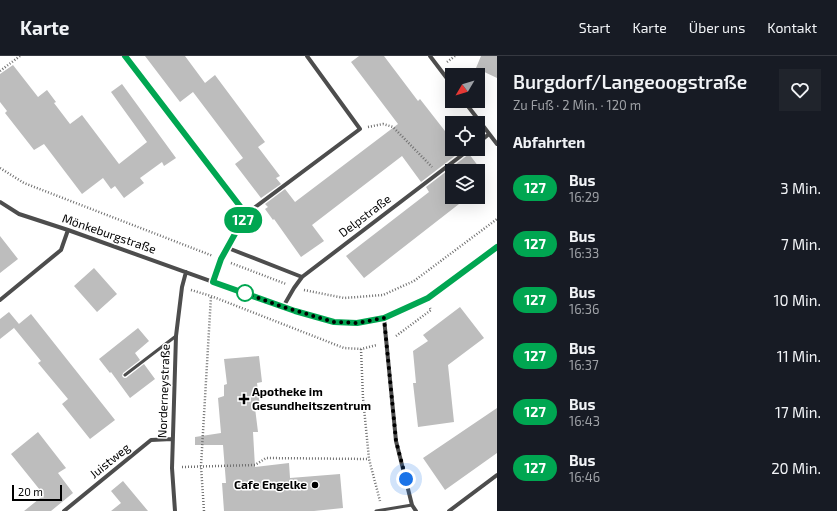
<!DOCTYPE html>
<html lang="de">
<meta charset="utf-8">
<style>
:root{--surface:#171b24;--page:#20242c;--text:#f1f3f6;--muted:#9ea1a6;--line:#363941}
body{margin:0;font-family:"Exo 2",sans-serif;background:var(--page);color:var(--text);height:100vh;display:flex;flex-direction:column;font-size:15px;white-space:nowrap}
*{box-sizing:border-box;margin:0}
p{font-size:13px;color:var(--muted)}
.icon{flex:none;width:22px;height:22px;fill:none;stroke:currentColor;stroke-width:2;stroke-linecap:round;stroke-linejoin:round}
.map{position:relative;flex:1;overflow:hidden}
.sheet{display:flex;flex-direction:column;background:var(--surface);width:340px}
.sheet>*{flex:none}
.badge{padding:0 8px;border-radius:13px;font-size:14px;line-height:26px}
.needle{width:26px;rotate:232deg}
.buttons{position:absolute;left:445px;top:12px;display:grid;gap:8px}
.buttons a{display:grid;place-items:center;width:40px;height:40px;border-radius:0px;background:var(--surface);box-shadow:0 4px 16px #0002;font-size:20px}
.scale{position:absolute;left:12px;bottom:10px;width:50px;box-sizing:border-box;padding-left:4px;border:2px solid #000;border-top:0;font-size:11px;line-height:14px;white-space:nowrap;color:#000;-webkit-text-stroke:3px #fff;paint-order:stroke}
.you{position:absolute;width:20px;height:20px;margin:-10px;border:3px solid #fff;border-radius:50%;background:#1a73e8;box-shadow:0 0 0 6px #1a73e833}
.map>.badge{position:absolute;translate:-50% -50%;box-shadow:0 0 0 2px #fff}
h2{padding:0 16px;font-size:15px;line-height:36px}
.round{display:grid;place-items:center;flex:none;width:42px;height:42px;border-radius:0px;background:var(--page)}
.head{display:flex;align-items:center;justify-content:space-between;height:68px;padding:0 16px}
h1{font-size:19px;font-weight:600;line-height:30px}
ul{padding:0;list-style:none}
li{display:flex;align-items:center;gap:12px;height:56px;padding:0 16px}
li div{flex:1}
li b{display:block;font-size:15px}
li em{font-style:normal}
li .badge{min-width:44px;font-weight:700;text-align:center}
header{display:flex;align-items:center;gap:24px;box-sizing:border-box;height:56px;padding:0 20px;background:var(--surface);border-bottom:1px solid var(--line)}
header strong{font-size:19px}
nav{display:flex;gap:22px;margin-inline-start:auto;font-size:14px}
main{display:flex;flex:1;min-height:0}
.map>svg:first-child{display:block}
.building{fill:#bdbdbd}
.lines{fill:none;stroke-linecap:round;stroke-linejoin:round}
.path{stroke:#6f6f6f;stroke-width:2.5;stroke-dasharray:1 2;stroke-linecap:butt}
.lane{stroke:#4d4d4d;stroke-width:3}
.street{stroke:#4d4d4d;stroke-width:4}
.line-casing{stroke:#fff;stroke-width:9}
.line{stroke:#00a651;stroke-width:6}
.walk{stroke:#000;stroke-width:4;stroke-dasharray:0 7.2}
.stop-dot{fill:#fff;stroke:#00a651;stroke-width:2}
.poi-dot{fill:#000;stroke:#fff;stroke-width:1.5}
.labels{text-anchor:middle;stroke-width:3;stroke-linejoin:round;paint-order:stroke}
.street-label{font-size:12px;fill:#000;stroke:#fff}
.poi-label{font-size:12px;font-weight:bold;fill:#000;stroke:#fff;text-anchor:start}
</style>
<header>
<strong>Karte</strong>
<nav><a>Start</a><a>Karte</a><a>Über uns</a><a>Kontakt</a></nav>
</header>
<main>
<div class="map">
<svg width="497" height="455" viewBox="0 0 497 455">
<rect width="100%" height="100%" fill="#fff"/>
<path class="building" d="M145,0H185L205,27L215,19L265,86L258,91L280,120L276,122L281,128L261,142L235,108L243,102L193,36L180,46Z
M359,0H384L418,45L420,43L452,84V93H464L421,126L402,100L312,169L324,185L301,201L274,163L273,164L265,153L268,151L265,148L285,133L295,146L398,68L351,6Z
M481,0H497V22L476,12Z
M13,9L38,41L47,34L56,46L54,47L70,68L82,59L119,108L147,86L111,36L122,28L176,102L164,110L162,106L140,122L144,127L124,142L115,130L111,133L103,122L82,138L44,88L34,94L5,57L7,55L0,46V18Z
M469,98L482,115H452V141H468L364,222L346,200L429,136L426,131Z
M0,180L18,203L0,217Z
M94,212L117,238L97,256L74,230Z
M460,251L484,282L448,309L454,366L418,371L413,327H416L413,295L428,285L423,279Z
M9,256L19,268L0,283V263Z
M31,258L115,364L90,383L62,348L68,343L38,307L41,305L14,272Z
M138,272L149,285L135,297L140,304L123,317L122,320L124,322H126L144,308L155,323L130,342L111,316L110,317L99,303Z
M259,300L262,326L257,327L260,350L255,352L258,376H253L255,411L289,407L290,422L340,418L343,452L314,455H224L222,427H226L223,389H195V381L221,377L218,342L224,340V329L227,328L224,303Z
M497,352V397L445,434L423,402Z
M38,376L66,412L58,417L73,437L51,455H24L44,439L11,398Z
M123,425L148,455H111L121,447L111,435Z"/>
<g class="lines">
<path class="path" d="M447,6L455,0
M0,15L20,0
M368,71L383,68L393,71L432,111
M0,112L24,127L213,200
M231,207L286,228
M191,234L211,240L344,292L361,293L377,289
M304,234L344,242L383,239L414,225L497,163
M396,280L431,254L430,252
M361,293L363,342L369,403L380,445
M182,411L255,409L266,402L369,403
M204,455L201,410L211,240"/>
<path class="lane" d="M125,319L176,280
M376,455L412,449"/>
<path class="street" d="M125,0L246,158L221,203L213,226
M430,0L452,29
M464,45L497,88
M478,87L489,78
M0,146L19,158L68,174L283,251L334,266L357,267L384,262L428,242L497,191
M246,158L360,73L307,0
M228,192L302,221
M0,244L61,194L68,174
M283,251L294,232L302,221L470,93
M384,262L396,385L412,449L416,455
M64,455L151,384L172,383
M175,455L172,412L176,280L182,231L186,216
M449,455L497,419"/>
</g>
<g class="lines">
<defs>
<path id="line" d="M125,0L246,158L221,203L213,226L295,255L334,266L357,267L384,262L428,242L497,191"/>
</defs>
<use href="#line" class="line-casing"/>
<use href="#line" class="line"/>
<path class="walk" d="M245,237L283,251L334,266L357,267L384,262L396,385L406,423"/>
</g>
<circle class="stop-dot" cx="245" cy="237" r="8"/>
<g class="poi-dot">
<path d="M242 337h4v4h4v4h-4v4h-4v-4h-4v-4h4z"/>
<circle cx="315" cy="429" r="4"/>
</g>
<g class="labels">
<g class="street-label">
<text transform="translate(365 160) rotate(-37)" y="4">Delpstraße</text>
<text transform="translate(109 178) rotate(19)" y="4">Mönkeburgstraße</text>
<text transform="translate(164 335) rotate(-88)" y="4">Norderneystraße</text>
<text transform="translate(110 405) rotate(-39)" y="4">Juistweg</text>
</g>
<g class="poi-label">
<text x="252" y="340">Apotheke im<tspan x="252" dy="14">Gesundheitszentrum</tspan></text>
<text x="307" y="433" text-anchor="end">Cafe Engelke</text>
</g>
</g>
</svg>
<div class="buttons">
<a><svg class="needle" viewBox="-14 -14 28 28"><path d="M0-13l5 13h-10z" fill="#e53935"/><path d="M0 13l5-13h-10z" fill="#9ea1a6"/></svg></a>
<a><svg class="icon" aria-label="locate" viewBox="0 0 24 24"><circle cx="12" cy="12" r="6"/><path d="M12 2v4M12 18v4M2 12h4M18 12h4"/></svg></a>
<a><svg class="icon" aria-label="layers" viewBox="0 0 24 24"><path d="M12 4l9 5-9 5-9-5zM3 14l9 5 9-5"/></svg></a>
</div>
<div class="scale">20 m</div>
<div class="you" style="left:406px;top:423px"></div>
<b class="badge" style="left:243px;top:164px;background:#00a651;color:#fff">127</b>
</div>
<section class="sheet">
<div class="head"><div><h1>Burgdorf/Langeoogstraße</h1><p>Zu Fuß · 2 Min. · 120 m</p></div><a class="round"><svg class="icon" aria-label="heart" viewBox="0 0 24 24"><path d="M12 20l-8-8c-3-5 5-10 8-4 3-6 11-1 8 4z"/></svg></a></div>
<h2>Abfahrten</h2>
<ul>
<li><span class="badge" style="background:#00a651;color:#fff">127</span><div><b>Bus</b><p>16:29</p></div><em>3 Min.</em></li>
<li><span class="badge" style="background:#00a651;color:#fff">127</span><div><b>Bus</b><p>16:33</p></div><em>7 Min.</em></li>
<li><span class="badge" style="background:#00a651;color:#fff">127</span><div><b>Bus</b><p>16:36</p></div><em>10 Min.</em></li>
<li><span class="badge" style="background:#00a651;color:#fff">127</span><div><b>Bus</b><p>16:37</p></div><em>11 Min.</em></li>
<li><span class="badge" style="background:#00a651;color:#fff">127</span><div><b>Bus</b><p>16:43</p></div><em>17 Min.</em></li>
<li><span class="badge" style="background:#00a651;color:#fff">127</span><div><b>Bus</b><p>16:46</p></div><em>20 Min.</em></li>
</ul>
</section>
</main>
